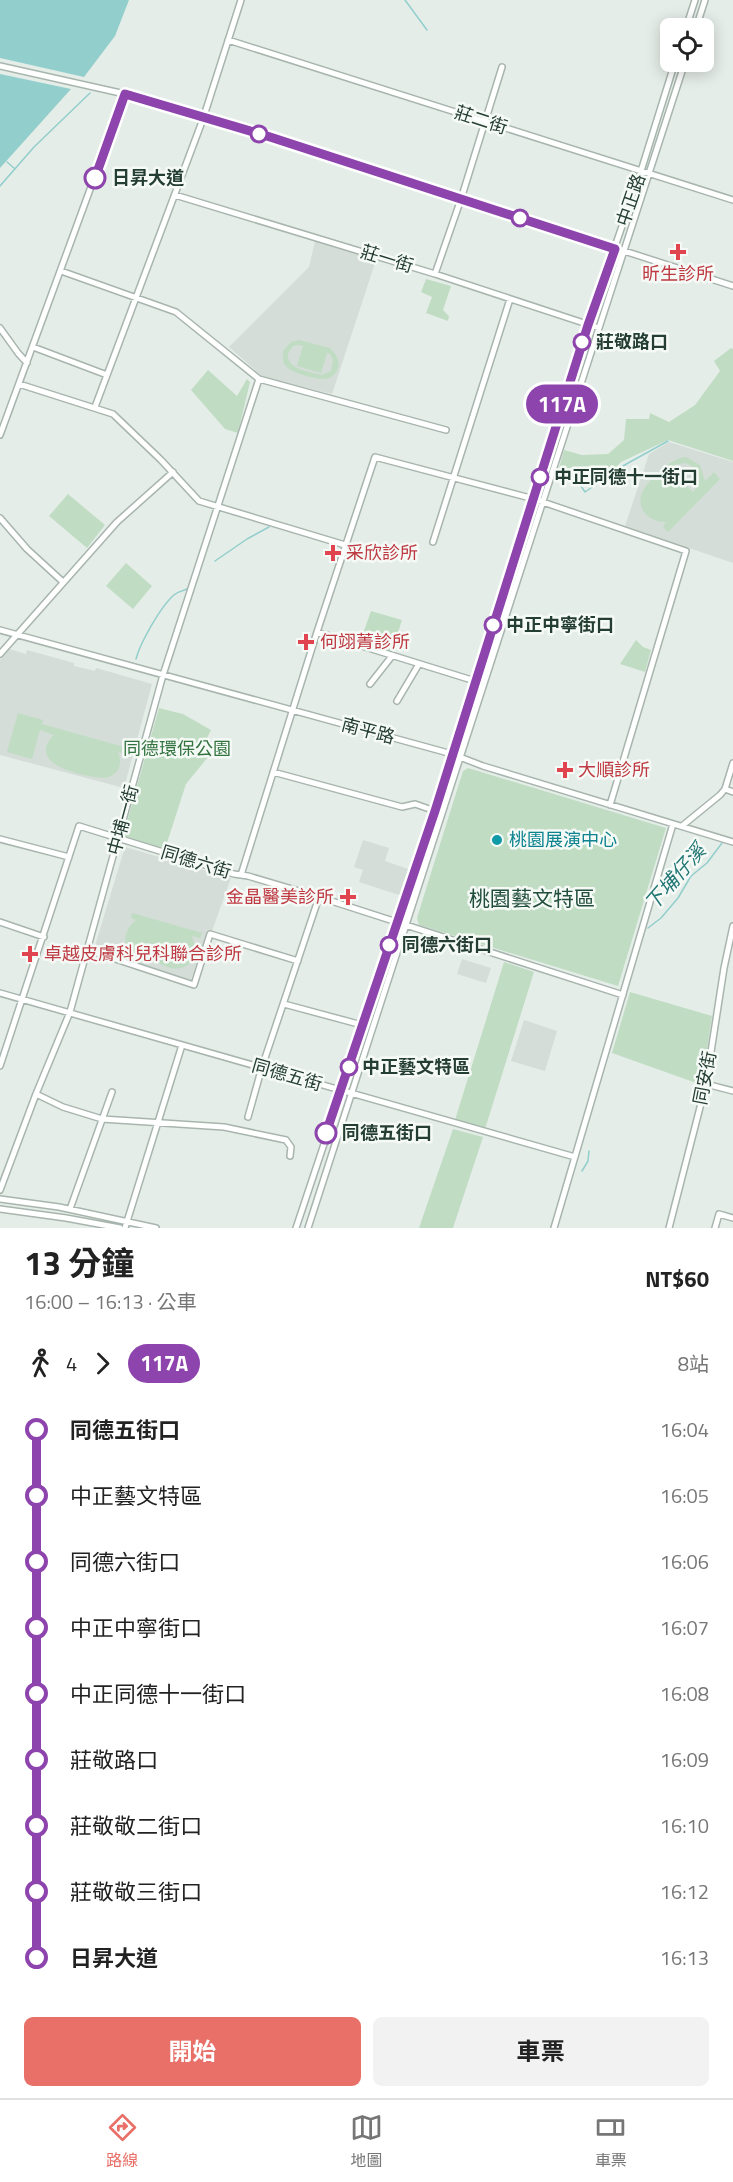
<!DOCTYPE html>
<html lang="zh-TW">
<meta charset="utf-8">
<style>
:root{--surface:#fff;--page:#f2f2f2;--text:#222;--muted:#767676;--line:#e0e0e0;--accent:#e87068}
body{margin:0;font-family:"Titillium Web","Noto Sans TC",sans-serif;background:var(--page);color:var(--text);height:100vh;display:flex;flex-direction:column;font-size:22px;white-space:nowrap}
*{box-sizing:border-box;margin:0}
p{font-size:20px;color:var(--muted)}
.icon{flex:none;width:33px;height:33px;fill:none;stroke:currentColor;stroke-width:2;stroke-linecap:round;stroke-linejoin:round}
.map{position:relative;height:1228px;overflow:hidden}
.details{display:flex;flex-direction:column;background:var(--surface);flex:1}
.details>*{flex:none}
.badge{padding:0 12px;border-radius:20px;font-size:21px;line-height:39px}
.buttons{position:absolute;left:660px;top:18px;display:grid;gap:12px}
.buttons a{display:grid;place-items:center;width:54px;height:54px;border-radius:9px;background:var(--surface);box-shadow:0 3px 15px #0003;font-size:30px}
.map>.badge{position:absolute;translate:-50% -50%;box-shadow:0 0 0 3px #fff}
.legs{display:flex;align-items:center;gap:9px;height:66px;padding:0 24px;font-size:20px}
.legs p{margin-inline-start:auto}
.overview{display:flex;align-items:center;justify-content:space-between;height:102px;padding:0 24px}
h1{font-size:33px;font-weight:700;line-height:45px}
.action{display:flex;gap:12px;margin-top:auto;padding:12px 24px}
.action a{flex:1;height:69px;border-radius:9px;background:var(--accent);color:#fff;font-size:24px;font-weight:700;line-height:69px;text-align:center}
.action a+a{background:var(--page);color:var(--text)}
ul{padding:0 24px;list-style:none}
li{display:flex;align-items:center;gap:21px;height:66px;font-size:22px}
li i{display:grid;place-items:center;width:9px;height:100%;margin:0 8px;background:currentColor}
li i::after{content:'';width:15px;height:15px;margin:-8px;border:4px solid;border-radius:50%;background:var(--surface)}
li p{margin-inline-start:auto}
li:first-child i{background:linear-gradient(#0000 50%,currentColor 0)}
li:last-child i{background:linear-gradient(currentColor 50%,#0000 0)}
.tab-bar{display:flex;justify-content:space-around;align-items:center;height:84px;border-top:2px solid var(--line);background:var(--surface);font-size:16px;color:var(--muted)}
.tab-bar a{display:grid;justify-items:center;gap:3px}
.tab-bar .current{color:var(--accent)}
.map>svg:first-child{display:block}
.built{fill:#d4ddd7}
.green{fill:#c0ddc3;fill-rule:evenodd}
.water{fill:#92cecc}
.lines{fill:none;stroke-linecap:round;stroke-linejoin:round}
.stream{stroke:#92cecc;stroke-width:1.5}
.minor-casing{stroke:#a8b5ae;stroke-width:8}
.minor{stroke:#fff;stroke-width:5}
.line-1-casing{stroke:#fff;stroke-width:14}
.line-1{stroke:#8e44ad;stroke-width:9}
.stop-1-dot{fill:#fff;stroke:#8e44ad;stroke-width:3}
.health-dot{fill:#e0444e;stroke:#f6faf7;stroke-width:2}
.culture-dot{fill:#0f9aa8;stroke:#f6faf7;stroke-width:2}
.labels{text-anchor:middle;stroke-width:5;stroke-linejoin:round;paint-order:stroke}
.street-label{font-size:18px;fill:#253e33;stroke:#f6faf7}
.stop-label{font-size:18px;font-weight:bold;fill:#253e33;stroke:#f6faf7;text-anchor:start}
.health-label{font-size:18px;fill:#be3a42;stroke:#f6faf7;text-anchor:start}
.park-label{font-size:18px;fill:#32733f;stroke:#f6faf7}
.culture-label{font-size:18px;fill:#0d838f;stroke:#f6faf7;text-anchor:start}
.water-label{font-size:20px;font-style:italic;fill:#237775;stroke:#f6faf7}
.quarter-label{font-size:21px;fill:#224f3c;stroke:#f6faf7}
</style>
<div class="map">
<svg width="733" height="1228" viewBox="0 0 733 1228">
<rect width="100%" height="100%" fill="#e5ede8"/>
<path class="built" d="M315,241L376,260L332,394L263,377L229,347L309,267Z
M669,442L733,462V563L625,526L649,454Z
M9,649L26,654L27,650L74,663V666L95,671L96,668L152,684L124,788L0,755V660Z
M363,840L389,848L385,861L411,870L402,896L359,882L363,870L354,867Z
M125,847L231,878L212,931L207,930L191,980L94,949Z
M462,959L491,968L486,983L457,974Z
M524,1020L557,1031L545,1071L511,1061Z"/>
<path class="green" d="M426,279L451,286L443,310L449,316L448,321L426,313L432,297L421,292Z
M299,340L330,348L336,355L339,363C336,383 321,380 306,376C299,373 290,372 285,365C282,360 283,356 283,351L291,342ZM299,345L303,346L297,366L321,373L327,353L325,352L330,354L333,360L331,371L321,375C308,371 286,370 288,353L293,346Z
M731,348L733,349V461L668,440L621,462L612,472L598,475L589,480L558,472L564,450L582,455L608,454L624,440L626,419H649L650,413L669,422L695,405L720,371L714,361Z
M208,370L237,396L247,379L250,382L238,433L225,429L191,390Z
M686,457L700,465L705,481L714,472L720,479L668,532L663,527L666,522C650,523 634,508 643,491C649,479 672,457 686,457ZM685,463C700,467 704,481 693,492L670,470L675,465Z
M68,494L105,525L87,548L49,516Z
M126,563L152,586L133,609L106,586Z
M371,611L402,620L392,651L360,642Z
M636,640L643,647L651,650L645,672L620,664Z
M159,708L183,714L211,730L206,740L207,747L213,751L186,784L165,849L123,836Z
M18,713L43,720L42,724L131,749L129,755L118,752C123,764 119,775 105,778C85,777 24,765 54,735L40,730L32,759L7,752Z
M468,768L666,828L618,986L419,925L417,918L420,908L463,771Z
M132,913L202,933L200,938L192,936L196,951C194,959 190,966 181,968C173,970 165,966 158,963C150,961 142,959 135,956C120,947 124,929 136,920L131,918Z
M504,962L534,972L485,1129L455,1120Z
M630,992L712,1016L702,1085L612,1053Z
M453,1129L483,1137L453,1228H419Z"/>
<path class="water" d="M0,0H129L115,36L84,77L0,58Z
M0,74L71,89L0,168Z"/>
<g class="lines">
<path class="stream" d="M405,0L427,30
M7,162L15,169
M0,186L34,147L90,93
M564,467L579,483L585,492L621,467L668,441
M215,561L247,539L269,527
M136,659C140,643 161,606 174,595C177,592 183,591 187,589
M648,928L661,918L678,898L691,876L707,863L722,843
M582,1171L588,1161L589,1151"/>
<defs>
<path id="minor" d="M686,28L695,0
M696,28L705,0
M228,40L733,200
M0,66L125,94L267,136L733,286
M175,195L435,274L599,328
M61,271L176,312L259,379L446,430
M435,274L461,199L502,67
M0,328L18,353L27,363
M33,347L107,375
M19,384L113,414L161,460L199,501L345,545
M95,407L203,119L241,0
M0,435L125,94
M0,518L27,549L63,582
M433,542L510,299
M0,630L452,754L483,766L733,842
M317,632L475,681
M0,654L117,522L173,472
M370,684L392,656
M397,701L419,664
M733,763L725,789L733,792
M273,772L402,807L415,804L435,811
M682,826L720,795L725,789
M0,839L69,857
M241,875L317,632L375,457L534,499L686,551L610,805
M0,922L44,937
M88,950L194,985L210,934L298,961
M0,993L575,1157
M284,1004L362,1025
M0,1066L79,826L234,874L248,876L319,897L623,995
M706,1084L733,1091
M36,1094L63,1107L102,1119L224,1127L286,1140L291,1147L290,1156
M248,1117L262,1067L319,897
M0,1190L36,1094L70,1012L163,675L259,379
M0,1199L59,1207L156,1228
M0,1209L66,1218L120,1228
M70,1209L112,1092
M125,1228L182,1045
M296,1228L435,811L588,325L641,171L675,62
M308,1228L685,62
M554,1228L673,824
M669,1228L706,1084L724,968L733,926
M715,1228L719,1214L733,1218"/>
</defs>
<use href="#minor" class="minor-casing"/>
<use href="#minor" class="minor"/>
</g>
<g class="lines">
<defs>
<path id="line-1" d="M95,178L125,94L267,136L615,249L588,325L435,811L326,1133"/>
</defs>
<use href="#line-1" class="line-1-casing"/>
<use href="#line-1" class="line-1"/>
</g>
<g class="stop-1-dot">
<circle cx="259" cy="134" r="8"/>
<circle cx="95" cy="178" r="10"/>
<circle cx="520" cy="218" r="8"/>
<circle cx="582" cy="342" r="8"/>
<circle cx="540" cy="477" r="8"/>
<circle cx="493" cy="625" r="8"/>
<circle cx="389" cy="945" r="8"/>
<circle cx="349" cy="1067" r="8"/>
<circle cx="326" cy="1133" r="10"/>
</g>
<g class="health-dot">
<path d="M675 243h6v6h6v6h-6v6h-6v-6h-6v-6h6z"/>
<path d="M330 544h6v6h6v6h-6v6h-6v-6h-6v-6h6z"/>
<path d="M303 633h6v6h6v6h-6v6h-6v-6h-6v-6h6z"/>
<path d="M562 761h6v6h6v6h-6v6h-6v-6h-6v-6h6z"/>
<path d="M345 888h6v6h6v6h-6v6h-6v-6h-6v-6h6z"/>
<path d="M27 945h6v6h6v6h-6v6h-6v-6h-6v-6h6z"/>
</g>
<circle class="culture-dot" cx="497" cy="840" r="6"/>
<g class="labels">
<g class="street-label">
<text transform="translate(481 120) rotate(18)" y="6">莊二街</text>
<text transform="translate(631 200) rotate(-71)" y="6">中正路</text>
<text transform="translate(387 259) rotate(17)" y="6">莊一街</text>
<text transform="translate(368 731) rotate(15)" y="6">南平路</text>
<text transform="translate(123 820) rotate(-75)" y="6">中埔一街</text>
<text transform="translate(196 862) rotate(17)" y="6">同德六街</text>
<text transform="translate(287 1075) rotate(16)" y="6">同德五街</text>
<text transform="translate(705 1078) rotate(-79)" y="6">同安街</text>
</g>
<g class="stop-label">
<text x="112" y="184">日昇大道</text>
<text x="596" y="348">莊敬路口</text>
<text x="554" y="483">中正同德十一街口</text>
<text x="506" y="631">中正中寧街口</text>
<text x="402" y="951">同德六街口</text>
<text x="362" y="1073">中正藝文特區</text>
<text x="342" y="1139">同德五街口</text>
</g>
<g class="health-label">
<text x="678" y="280" text-anchor="middle">昕生診所</text>
<text x="346" y="559">采欣診所</text>
<text x="320" y="648">何翊菁診所</text>
<text x="578" y="776">大順診所</text>
<text x="334" y="903" text-anchor="end">金晶醫美診所</text>
<text x="44" y="960">卓越皮膚科兒科聯合診所</text>
</g>
<g class="park-label">
<text x="177" y="755">同德環保公園</text>
</g>
<g class="culture-label">
<text x="509" y="846">桃園展演中心</text>
</g>
<g class="water-label">
<text transform="translate(675 877) rotate(-49)" y="7">下埔仔溪</text>
</g>
<g class="quarter-label">
<text x="532" y="906">桃園藝文特區</text>
</g>
</g>
</svg>
<div class="buttons">
<a><svg class="icon" aria-label="locate" viewBox="0 0 24 24"><circle cx="12" cy="12" r="6"/><path d="M12 2v4M12 18v4M2 12h4M18 12h4"/></svg></a>
</div>
<b class="badge" style="left:562px;top:404px;background:#8e44ad;color:#fff">117A</b>
</div>
<section class="details">
<div class="overview"><div><h1>13 分鐘</h1><p>16:00 – 16:13 · 公車</p></div><b>NT$60</b></div>
<div class="legs"><svg class="icon" aria-label="walk" viewBox="0 0 24 24"><circle cx="13" cy="4" r="2"/><path d="M13 8l-2 6 4 7M11 14l-3 7M7 12l3-4h3l4 4"/></svg>4<svg class="icon" aria-label="forward" viewBox="0 0 24 24"><path d="M9 5l7 7-7 7"/></svg><b class="badge" style="background:#8e44ad;color:#fff">117A</b><p>8站</p></div>
<ul>
<li><i style="color:#8e44ad"></i><b>同德五街口</b><p>16:04</p></li>
<li><i style="color:#8e44ad"></i><span>中正藝文特區</span><p>16:05</p></li>
<li><i style="color:#8e44ad"></i><span>同德六街口</span><p>16:06</p></li>
<li><i style="color:#8e44ad"></i><span>中正中寧街口</span><p>16:07</p></li>
<li><i style="color:#8e44ad"></i><span>中正同德十一街口</span><p>16:08</p></li>
<li><i style="color:#8e44ad"></i><span>莊敬路口</span><p>16:09</p></li>
<li><i style="color:#8e44ad"></i><span>莊敬敬二街口</span><p>16:10</p></li>
<li><i style="color:#8e44ad"></i><span>莊敬敬三街口</span><p>16:12</p></li>
<li><i style="color:#8e44ad"></i><b>日昇大道</b><p>16:13</p></li>
</ul>
<div class="action"><a>開始</a><a>車票</a></div>
</section>
<nav class="tab-bar">
<a class="current"><svg class="icon" aria-label="directions" viewBox="0 0 24 24"><path d="M12 3l9 9-9 9-9-9zM9 14v-3h6M13 9l2 2-2 2"/></svg>路線</a>
<a><svg class="icon" aria-label="map" viewBox="0 0 24 24"><path d="M3 6l6-2 6 2 6-2v14l-6 2-6-2-6 2zM9 4v14M15 6v14"/></svg>地圖</a>
<a><svg class="icon" aria-label="tickets" viewBox="0 0 24 24"><path d="M3 7h18v10H3zM15 7v10"/></svg>車票</a>
</nav>
